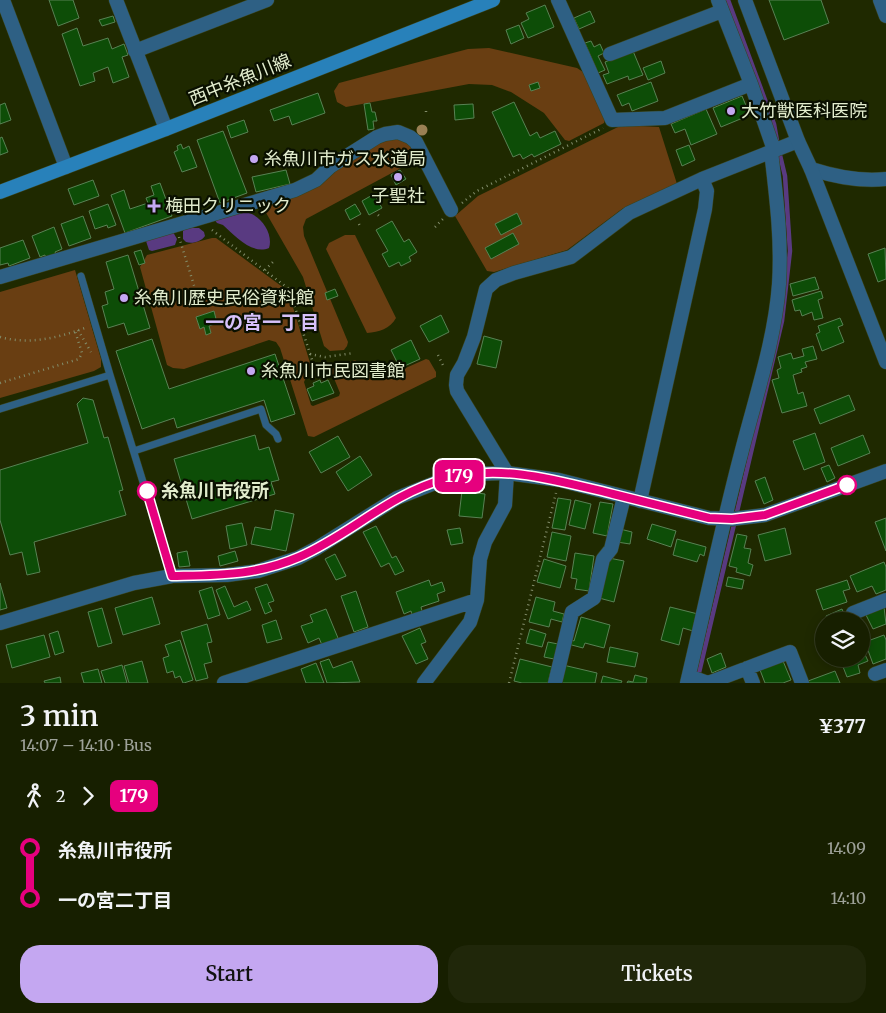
<!DOCTYPE html>
<meta charset="utf-8">
<style>
:root{--surface:#171f00;--page:#20270a;--text:#f1f3f6;--muted:#9ea299;--line:#363d22;--accent:#c4a7f1}
body{margin:0;font-family:Merriweather,"Noto Sans JP",serif;background:var(--page);color:var(--text);height:100vh;display:flex;flex-direction:column;font-size:19px;white-space:nowrap}
*{box-sizing:border-box;margin:0}
p{font-size:16px;color:var(--muted)}
.icon{flex:none;width:28px;height:28px;fill:none;stroke:currentColor;stroke-width:2;stroke-linecap:round;stroke-linejoin:round}
.map{position:relative;height:683px;overflow:hidden}
.sheet{display:flex;flex-direction:column;background:var(--surface);flex:1}
.sheet>*{flex:none}
.badge{padding:0 10px;border-radius:8px;font-size:18px;line-height:32px}
.controls{position:absolute;left:815px;top:612px;display:grid;gap:10px}
.controls a{display:grid;place-items:center;width:55px;height:55px;border-radius:50%;background:var(--surface);box-shadow:0 2px 12px #0003,0 0 0 1px var(--line);font-size:25px}
.map>.badge{position:absolute;translate:-50% -50%;box-shadow:0 0 0 2px #fff}
.legs{display:flex;align-items:center;gap:8px;height:55px;padding:0 20px;font-size:16px}
.legs p{margin-inline-start:auto}
.head{display:flex;align-items:center;justify-content:space-between;height:85px;padding:0 20px}
h1{font-size:28px;font-weight:600;line-height:38px}
.primary-button{display:flex;gap:10px;margin-top:auto;padding:10px 20px}
.primary-button a{flex:1;height:58px;border-radius:20px;background:var(--accent);color:#111;font-size:20px;font-weight:600;line-height:58px;text-align:center}
.primary-button a+a{background:var(--page);color:var(--text)}
ul{padding:0 20px;list-style:none}
li{display:flex;align-items:center;gap:18px;height:50px;font-size:19px}
li i{display:grid;place-items:center;width:8px;height:100%;margin:0 6px;background:currentColor}
li i::after{content:'';width:12px;height:12px;margin:-6px;border:4px solid;border-radius:50%;background:var(--surface)}
li p{margin-inline-start:auto}
li:first-child i{background:linear-gradient(#0000 50%,currentColor 0)}
li:last-child i{background:linear-gradient(currentColor 50%,#0000 0)}
.map>svg:first-child{display:block}
.green{fill:#693e12}
.water{fill:#593a81}
.lines{fill:none;stroke-linecap:round;stroke-linejoin:round}
.stream{stroke:#593a81;stroke-width:4.5}
.building{fill:#0d4d07;stroke:#588254}
.service-casing{stroke:#3a441d;stroke-width:8}
.minor-casing{stroke:#3a441d;stroke-width:15}
.tertiary-casing{stroke:#3a441d;stroke-width:15}
.secondary-casing{stroke:#3a441d;stroke-width:15}
.path{stroke:#838d6a;stroke-width:2.5;stroke-dasharray:1 4;stroke-linecap:butt}
.service{stroke:#2e6084;stroke-width:7}
.minor{stroke:#2e6084;stroke-width:14}
.tertiary{stroke:#2e6084;stroke-width:14}
.secondary{stroke:#2881ba;stroke-width:14}
.tree{fill:#9a8054}
.line-1-casing{stroke:#fff;stroke-width:11}
.line-1{stroke:#e6007e;stroke-width:8}
.poi-dot{fill:#c4a7f1;stroke:#0a1000;stroke-width:2}
.stop-1-dot{fill:#fff;stroke:#e6007e;stroke-width:2.5}
.labels{text-anchor:middle;stroke-width:4.5;stroke-linejoin:round;paint-order:stroke}
.street-label{font-size:18px;fill:#e2eccd;stroke:#0a1000}
.poi-label{font-size:18px;fill:#e2eccd;stroke:#0a1000;text-anchor:start}
.stop-label{font-size:18px;font-weight:bold;fill:#e2eccd;stroke:#0a1000;text-anchor:start}
.neighbourhood-label{font-size:19px;font-weight:bold;fill:#d7c1fa;stroke:#0a1000}
</style>
<div class="map">
<svg width="886" height="683" viewBox="0 0 886 683">
<rect width="100%" height="100%" fill="#1f2900"/>
<path class="green" d="M489,48L577,68L583,72L605,119L604,123L569,141L565,140L544,113L511,92L492,85L469,84L346,107L337,102L334,91L339,83L468,49Z
M622,125L659,127L677,184L622,209L567,250L494,272L487,271L455,216L478,196Z
M389,138C402,137 410,145 418,154L416,160L306,219L303,227L304,236L348,342L347,346L344,350L330,351L324,346L303,277L265,211L264,207L267,204Z
M345,235H355L396,318C390,329 379,332 367,333L326,249L329,243Z
M212,238H216L288,291L311,366L304,382L311,405L313,406L339,396L340,393L331,371L333,368L355,360L377,375L383,378L426,359L429,360L436,372V377L314,437L308,436L280,348L276,342L269,340L184,369L173,368L167,365L140,267L147,255Z
M75,270L101,359V367L94,371L0,398V292Z"/>
<path class="water" d="M243,212C259,212 274,233 269,248C252,255 235,236 223,225L217,223L214,219Z
M185,228H199L204,232L205,236C201,242 192,244 186,242L183,239V231Z
M173,232L177,239L175,245L152,251L149,250L146,241Z"/>
<g class="lines">
<path class="stream" d="M728,0L774,124L777,141
M698,677L782,321L790,251L785,176L779,151"/>
</g>
<path class="building" d="M49,0H73L79,18L58,26Z
M769,0H821L829,23L784,40Z
M545,5L554,27L528,38L521,23L529,19L526,13Z
M590,11L595,22L579,29L574,18Z
M113,16L115,22L102,26L99,20Z
M519,25L524,38L511,44L506,30Z
M77,28L83,46L108,38L112,49L124,44L128,55L122,57L129,77L113,83L108,67L93,73L95,81L80,86L62,34Z
M591,41L594,47L600,44L604,53L598,56L605,70L598,73L585,43Z
M633,51L643,75L629,80L628,76L607,84L603,75L609,73L605,62Z
M661,61L665,73L648,80L643,68Z
M538,82L540,88L531,91L529,85Z
M651,82L658,101L632,111L629,103L622,106L617,95Z
M318,93L325,113L292,125L289,116L274,121L270,110Z
M742,96L750,115L721,127L713,108Z
M514,102L530,136L537,132L540,138L555,131L561,144L534,157L532,154L523,159L520,154L513,157L492,112Z
M5,103L11,120L0,124V105Z
M370,103L372,112H375L377,121H373L374,129L368,130L364,104Z
M473,104L474,118L455,120L454,105Z
M706,109L717,134L691,145L685,129L675,133L671,124Z
M244,120L248,132L231,138L227,126Z
M223,131L247,193L220,203L197,140Z
M2,137L8,152L0,155V138Z
M181,144L183,149L189,146L197,167L182,172L174,152L178,150L177,146Z
M689,145L695,160L682,166L676,150Z
M286,170L290,184L256,192L252,177Z
M400,170L406,179L396,185L391,175Z
M93,180L99,196L74,205L68,189Z
M160,183L172,216L125,233L111,195L124,190L130,209L148,203L146,198L154,195L151,186Z
M374,194L382,208L369,215L362,201Z
M108,204L116,225L108,228L107,225L95,229L89,211Z
M355,204L361,214L350,220L345,210Z
M517,213L522,224L501,235L495,224Z
M83,216L91,238L69,246L61,224Z
M392,221L404,242L409,239L417,252L409,257L411,261L401,266L399,262L389,267L382,254L388,251L376,230Z
M54,227L62,249L55,252L56,254L46,258L45,255L40,257L32,236Z
M513,233L519,244L491,259L485,248Z
M23,240L30,258L9,266L8,263L0,265V248Z
M885,248L886,279L878,282L868,254Z
M141,250L145,263L139,265L134,252Z
M128,255L150,328L128,335L124,323L108,328L102,306L108,304L105,292L114,289L106,262Z
M815,277L819,289L793,296L790,284Z
M335,289L338,296L327,300L325,293Z
M821,291L823,298L818,300L823,318L814,320L812,312L802,316L800,310L795,311L792,300Z
M214,311L217,323L209,326L211,333L206,335L204,327L200,329L196,317Z
M441,315L449,332L429,342L420,326Z
M840,318L843,325L838,327L844,342L822,351L816,334L820,332L818,326Z
M484,336L502,341L496,368L477,364Z
M152,339L169,389L275,354L295,414L271,422L264,400L177,428L174,418L142,429L116,351Z
M411,340L420,359L400,368L391,350Z
M813,346L817,359L805,362L807,367L801,369L802,372L793,375L798,394L803,392L807,406L782,413L772,380L779,378L777,370L781,368L778,357L791,353L793,359L804,356L802,349Z
M320,380L321,383L328,380L334,393L312,401L307,389L314,386L313,383Z
M849,395L855,410L820,424L814,409Z
M83,398L93,400L104,438L108,437L123,490L119,491L126,515L34,542L40,572L27,575L22,552L10,555L0,520V470L88,443L77,404Z
M815,433L825,462L804,470L793,441Z
M255,435L259,450L269,447L279,480L271,482L275,494L192,519L174,459Z
M863,435L870,453L838,466L831,448Z
M338,436L350,457L321,473L309,452Z
M360,456L372,475L348,491L336,472Z
M829,465L835,478L827,482L821,468Z
M765,477L773,500L764,504L755,481Z
M462,491L485,494L482,518L459,516Z
M558,498L571,500L565,530L552,528Z
M575,500L591,504L585,529L569,525Z
M600,502L613,504L607,536L593,533Z
M275,510L294,514L286,551L251,544L255,527L271,530Z
M886,518V551L875,522Z
M242,523L247,545L230,549L226,526Z
M652,524L676,531L671,547L647,539Z
M376,526L392,558L396,556L404,571L395,575L389,563L381,567L363,532Z
M460,528L463,543L451,545L447,530Z
M785,528L791,554L765,561L758,535Z
M620,529L632,532L630,544L617,542Z
M552,532L571,536L566,561L547,557Z
M737,534L747,536L744,548L751,549L748,563L753,565L750,576L736,572L737,568L729,566Z
M677,539L706,547L704,556L700,554L697,562L673,555Z
M187,551L190,566L179,567L177,553Z
M235,551L238,561L220,566L218,556Z
M575,553L594,556L589,591L575,589L577,579L571,578Z
M335,554L346,576L336,580L325,559Z
M609,558L624,561L614,602L599,598Z
M544,559L566,566L560,588L537,582Z
M884,562L886,567V590L876,594L872,586L857,592L850,576Z
M728,577L744,580L742,589L726,586Z
M429,580L431,586L442,582L445,591L437,594L439,601L421,607L422,611L412,615L411,611L404,614L396,592Z
M847,580L850,589L843,591L847,602L823,610L816,590Z
M0,583L7,608L0,610Z
M267,584L274,601L268,603L272,611L265,614L255,588Z
M225,586L234,607L247,601L251,610L228,619L216,590Z
M212,587L220,615L208,619L199,591Z
M356,591L368,627L354,632L341,596Z
M152,597L160,624L123,635L115,608Z
M536,597L555,602L553,611L564,614L562,622L551,619L549,627L529,622Z
M670,607L698,614L693,631L683,628L679,645L661,640Z
M884,607L886,624L873,629L866,615Z
M102,608L112,643L98,647L88,612Z
M326,609L338,638L322,645L319,638L308,643L301,626L313,622L310,615Z
M842,609L847,621H828L826,616Z
M581,617L610,625L604,648L585,643L583,648L568,644L569,639L574,641Z
M276,620L282,639L267,643L262,625Z
M207,624L212,642L207,643L212,662L204,664L208,678L196,681L181,632Z
M420,628L426,642L421,644L428,659L416,664L402,636Z
M530,629L546,634L542,647L526,643Z
M58,631L64,652L55,655L49,634Z
M44,635L50,657L12,668L6,645Z
M884,635L886,640V659L873,664L865,642Z
M180,640L193,680L184,683H183L180,676L175,678L173,671L167,673L163,658L169,656L165,645Z
M548,642L558,644L554,659L544,657Z
M861,646L868,661L858,665L860,673L847,677L840,659H861Z
M610,647L638,653L635,667L607,662Z
M721,653L726,667L712,673L707,659Z
M329,659L333,668L352,661L360,682L327,683L320,662Z
M520,659L552,667L548,683H522L514,681Z
M142,661L148,683H129L124,666Z
M783,661L791,680L783,683H765L760,670Z
M316,663L324,683H306L301,669Z
M122,665L127,683H105L101,671Z
M563,665L597,673L595,683H559Z
M98,669L102,683H84L81,673Z
M835,671L840,683H809L808,681Z
M635,675L647,678L646,683H627L628,681L633,682Z
M603,676L622,681L621,683H601Z
M60,677L61,683H45L44,681Z"/>
<g class="lines">
<defs>
<path id="service" d="M81,276L110,375
M0,409L110,375L172,576
M134,451L261,409L266,425L276,434L278,439"/>
<path id="minor" d="M116,0L166,129
M558,0L612,120L665,118L751,84
M718,0L751,84L774,150
M880,0L886,16
M135,51L267,0
M610,54L722,11
M811,169C836,177 860,182 886,179
M0,277L295,190L316,180L331,166L377,137L385,134L398,132L410,137L416,142L451,210
M640,501L705,209L707,191L702,179
M853,613L886,600
M747,668L753,683
M875,674L886,670
M689,676L708,683L790,652L802,683
M224,683L477,600
M424,683L470,622L477,600L480,559L485,542L505,505L507,473L457,391L456,385L457,375L464,363L474,337L486,289L496,280L514,273L571,257L629,213L702,179L798,141
M555,683L572,612L594,598L603,559L611,549L624,497
M687,683C705,607 721,530 741,454C755,399 775,340 779,284C782,239 776,195 771,151"/>
<path id="tertiary" d="M3,0L66,167
M745,0L798,141L811,169L886,362
M0,623L134,583L172,576L227,575L258,571L298,558L317,548L397,498L445,479L472,474L507,473L559,480L709,518L732,519L765,515L886,471"/>
<path id="secondary" d="M0,192L166,129L493,0"/>
</defs>
<use href="#service" class="service-casing"/>
<use href="#minor" class="minor-casing"/>
<use href="#tertiary" class="tertiary-casing"/>
<use href="#secondary" class="secondary-casing"/>
<path class="path" d="M426,111V113
M462,203L477,191L603,128
M378,215L379,216
M359,224L360,226
M435,227L443,219
M212,230L289,289L314,366
M179,237L201,308
M265,270L273,262
M78,330L91,352
M0,337C29,345 57,338 85,328
M310,354L325,357L354,353
M438,355L444,367
M0,383L79,359L82,353L75,331
M509,683L556,493"/>
<use href="#service" class="service"/>
<use href="#minor" class="minor"/>
<use href="#tertiary" class="tertiary"/>
<use href="#secondary" class="secondary"/>
</g>
<circle class="tree" cx="422" cy="130" r="5.5"/>
<g class="lines">
<defs>
<path id="line-1" d="M147,491L172,576C218,575 255,576 299,557C350,535 389,494 445,479C501,463 559,481 613,494C645,502 677,510 709,518L732,519L765,515L847,485"/>
</defs>
<use href="#line-1" class="line-1-casing"/>
<use href="#line-1" class="line-1"/>
</g>
<g class="poi-dot">
<circle cx="731" cy="111" r="5"/>
<circle cx="254" cy="159" r="5"/>
<circle cx="398" cy="177" r="5"/>
<path d="M151.5 198.5h5v5h5v5h-5v5h-5v-5h-5v-5h5z"/>
<circle cx="124" cy="298" r="5"/>
<circle cx="251" cy="371" r="5"/>
</g>
<g class="stop-1-dot">
<circle cx="847" cy="485" r="9"/>
<circle cx="147" cy="491" r="9"/>
</g>
<g class="labels">
<g class="street-label">
<text transform="translate(240 80) rotate(-22)" y="6">西中糸魚川線</text>
</g>
<g class="poi-label">
<text x="741" y="117">大竹獣医科医院</text>
<text x="264" y="165">糸魚川市ガス水道局</text>
<text x="398" y="202" text-anchor="middle">子聖社</text>
<text x="165" y="212">梅田クリニック</text>
<text x="134" y="304">糸魚川歴史民俗資料館</text>
<text x="261" y="377">糸魚川市民図書館</text>
</g>
<g class="stop-label">
<text x="161" y="497">糸魚川市役所</text>
</g>
<g class="neighbourhood-label">
<text x="262" y="329">一の宮一丁目</text>
</g>
</g>
</svg>
<div class="controls">
<a><svg class="icon" aria-label="layers" viewBox="0 0 24 24"><path d="M12 4l9 5-9 5-9-5zM3 14l9 5 9-5"/></svg></a>
</div>
<b class="badge" style="left:459px;top:476px;background:#e6007e;color:#fff">179</b>
</div>
<section class="sheet">
<div class="head"><div><h1>3 min</h1><p>14:07 – 14:10 · Bus</p></div><b>¥377</b></div>
<div class="legs"><svg class="icon" aria-label="walk" viewBox="0 0 24 24"><circle cx="13" cy="4" r="2"/><path d="M13 8l-2 6 4 7M11 14l-3 7M7 12l3-4h3l4 4"/></svg>2<svg class="icon" aria-label="forward" viewBox="0 0 24 24"><path d="M9 5l7 7-7 7"/></svg><b class="badge" style="background:#e6007e;color:#fff">179</b></div>
<ul>
<li><i style="color:#e6007e"></i><b>糸魚川市役所</b><p>14:09</p></li>
<li><i style="color:#e6007e"></i><b>一の宮二丁目</b><p>14:10</p></li>
</ul>
<div class="primary-button"><a>Start</a><a>Tickets</a></div>
</section>
